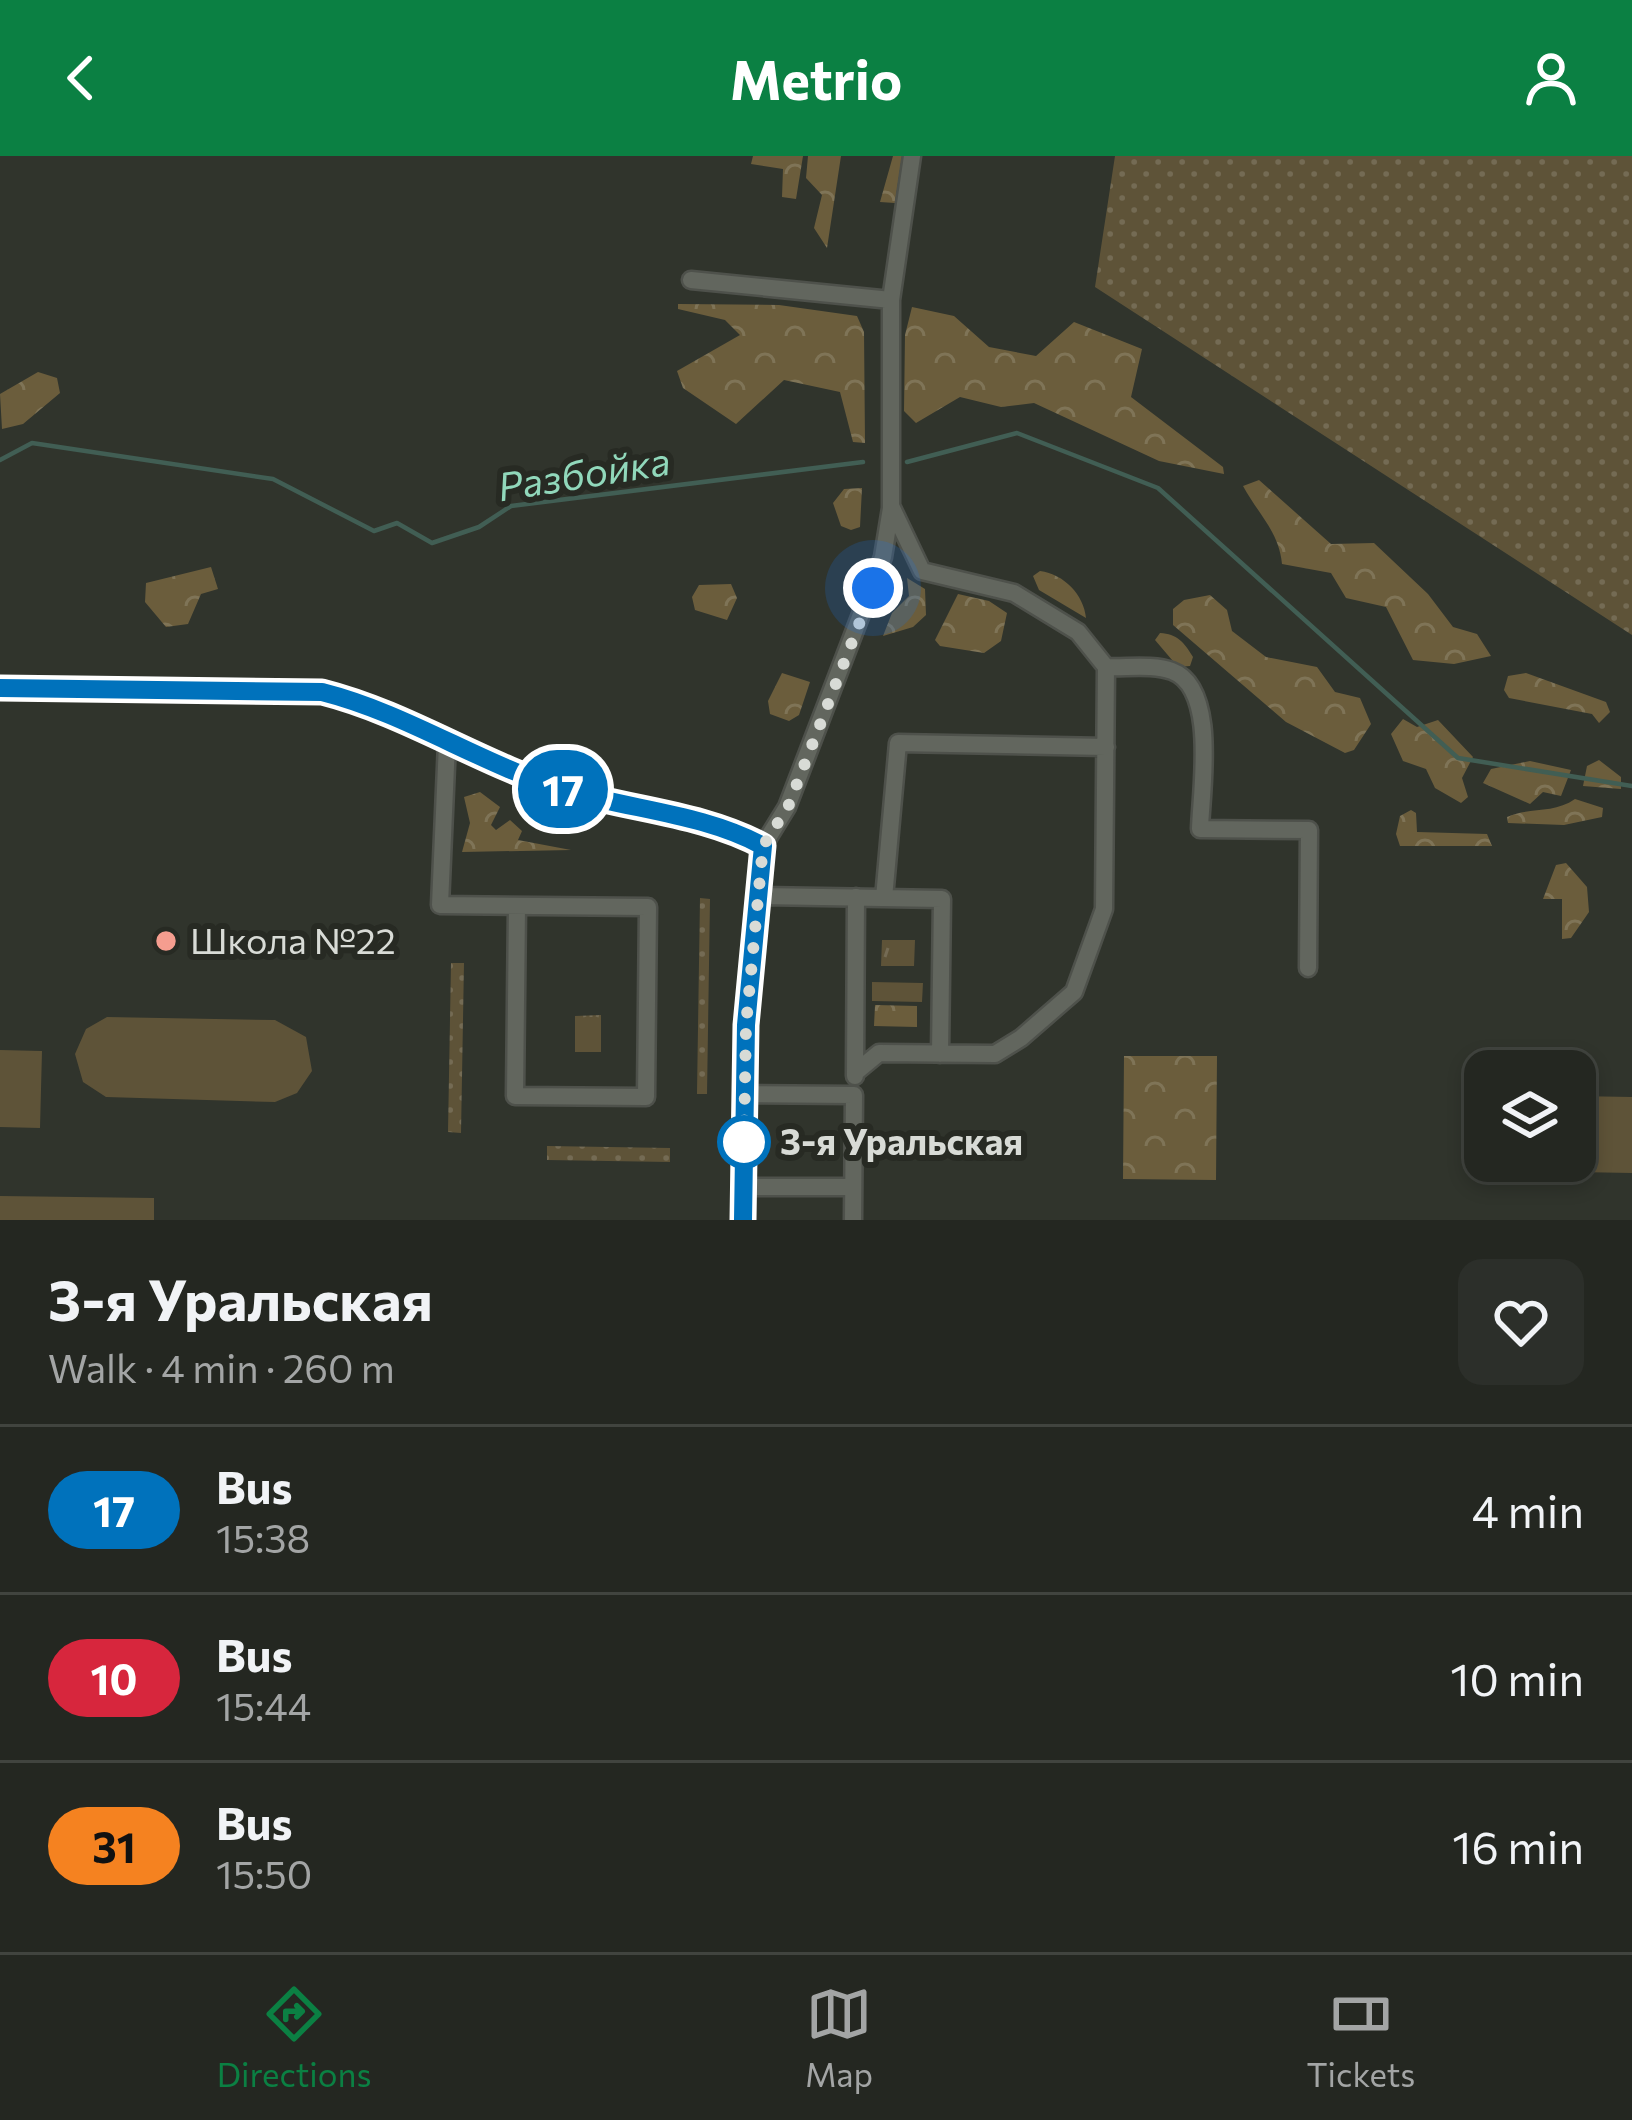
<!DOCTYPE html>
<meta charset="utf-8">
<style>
:root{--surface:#242721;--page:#2c2f2a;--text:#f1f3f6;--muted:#a3a5a5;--line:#41443f;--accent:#0b8043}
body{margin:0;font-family:Commissioner,sans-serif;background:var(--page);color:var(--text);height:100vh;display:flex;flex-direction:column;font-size:45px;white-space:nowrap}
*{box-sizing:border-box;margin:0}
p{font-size:39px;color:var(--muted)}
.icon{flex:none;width:66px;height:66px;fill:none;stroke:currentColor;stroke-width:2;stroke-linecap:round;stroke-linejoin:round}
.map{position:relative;height:1064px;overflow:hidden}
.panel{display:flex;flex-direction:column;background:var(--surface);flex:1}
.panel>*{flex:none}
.badge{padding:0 24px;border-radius:39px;font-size:42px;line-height:78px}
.controls{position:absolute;left:1464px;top:894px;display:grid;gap:24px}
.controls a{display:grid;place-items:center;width:132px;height:132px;border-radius:24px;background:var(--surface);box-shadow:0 6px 18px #0003,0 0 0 3px var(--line);font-size:60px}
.you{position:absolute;width:60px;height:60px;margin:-30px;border:9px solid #fff;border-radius:50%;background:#1a73e8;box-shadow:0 0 0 18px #1a73e833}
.map>.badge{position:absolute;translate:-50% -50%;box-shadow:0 0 0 6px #fff}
.round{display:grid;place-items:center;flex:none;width:126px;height:126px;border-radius:24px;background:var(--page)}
.head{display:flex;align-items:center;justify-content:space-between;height:204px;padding:0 48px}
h1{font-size:57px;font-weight:700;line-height:90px}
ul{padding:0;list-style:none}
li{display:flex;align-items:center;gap:36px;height:168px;padding:0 48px;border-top:3px solid var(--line)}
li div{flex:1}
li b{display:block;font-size:45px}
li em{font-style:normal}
li .badge{min-width:132px;font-weight:700;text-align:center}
header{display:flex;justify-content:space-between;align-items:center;height:156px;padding:0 48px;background:var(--accent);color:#fff;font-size:54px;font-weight:700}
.tab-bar{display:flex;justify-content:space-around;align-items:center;height:168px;border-top:3px solid var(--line);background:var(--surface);font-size:33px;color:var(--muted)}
.tab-bar a{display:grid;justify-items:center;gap:6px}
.tab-bar .current{color:var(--accent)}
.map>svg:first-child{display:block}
.grass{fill:url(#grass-dots)}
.forest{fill:url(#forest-crowns)}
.park{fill:url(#park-tufts)}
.pitch{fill:#5e5338}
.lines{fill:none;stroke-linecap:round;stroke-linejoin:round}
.stream{stroke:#415e54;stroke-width:4.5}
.minor-casing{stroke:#4e514b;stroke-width:21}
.minor{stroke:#62665e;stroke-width:16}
.line-casing{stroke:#fff;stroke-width:27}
.line{stroke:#0072bc;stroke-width:18}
.walk{stroke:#d8dbd6;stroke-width:12;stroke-dasharray:0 21.6}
.poi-dot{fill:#f59d8f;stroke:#272a23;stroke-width:4.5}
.stop-dot{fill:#fff;stroke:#0072bc;stroke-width:6}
.labels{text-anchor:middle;stroke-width:12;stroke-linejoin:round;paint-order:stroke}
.poi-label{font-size:36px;fill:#d8dbd6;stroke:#272a23;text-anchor:start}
.stop-label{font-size:36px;font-weight:bold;fill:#d8dbd6;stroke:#272a23;text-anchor:start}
.water-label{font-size:39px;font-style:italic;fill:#91d8bb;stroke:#272a23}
</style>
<header><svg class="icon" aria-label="back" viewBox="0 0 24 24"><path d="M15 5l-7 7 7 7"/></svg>Metrio<svg class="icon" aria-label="person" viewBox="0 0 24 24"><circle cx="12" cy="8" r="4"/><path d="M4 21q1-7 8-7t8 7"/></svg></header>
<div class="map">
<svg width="1632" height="1064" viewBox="0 0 1632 1064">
<defs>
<pattern id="grass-dots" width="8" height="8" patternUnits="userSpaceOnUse" patternTransform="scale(3)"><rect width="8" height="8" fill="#5e5338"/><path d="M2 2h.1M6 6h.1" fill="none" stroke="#746b54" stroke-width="1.8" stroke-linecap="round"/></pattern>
<pattern id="forest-crowns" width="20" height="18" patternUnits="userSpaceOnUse" patternTransform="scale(3)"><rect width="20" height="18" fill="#6b5d3c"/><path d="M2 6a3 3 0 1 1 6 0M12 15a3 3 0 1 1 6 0" fill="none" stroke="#7f7457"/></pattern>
<pattern id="park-tufts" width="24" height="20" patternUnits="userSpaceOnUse" patternTransform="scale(3)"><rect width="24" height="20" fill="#5e5338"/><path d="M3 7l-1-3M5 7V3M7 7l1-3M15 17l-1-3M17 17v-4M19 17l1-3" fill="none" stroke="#746b54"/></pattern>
</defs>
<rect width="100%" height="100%" fill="#30342c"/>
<path class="grass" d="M1115,0H1632V479L1095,131Z
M700,742L710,743L707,938H697Z
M451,807H464L461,977L448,976Z
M547,990L670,992V1006L547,1004Z"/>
<path class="forest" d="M753,0H803L796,43L782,41L783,13L751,8Z
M808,0H841L827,92L814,72L822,39L806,22Z
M893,0H902L895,47L880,46Z
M678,148L779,149L857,160L864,176L865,287L853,286L840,236L784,224L736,268L683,232L677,215L740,179L725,164L678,153Z
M912,151L954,160L989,191L1036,200L1074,166L1142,193L1131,241L1223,311L1224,318L1159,305L1034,247L1001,251L960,241L916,267L904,255L905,179Z
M38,216L57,222L60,237L23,268L2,273L0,238Z
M1259,324L1331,388L1374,387L1428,438L1453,471L1477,478L1491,500L1454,508L1413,504L1386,451L1346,442L1331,417L1282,408C1279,376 1259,359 1243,330Z
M862,332L860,371L851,374L841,370L833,347L844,333Z
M211,411L218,433L201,438L188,468L166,471L145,446L146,427Z
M1040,415C1064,418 1084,439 1086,462L1039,434L1033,420Z
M907,422L925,433L926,459L913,471L883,480L892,457L909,440Z
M731,428L737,442L727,464L695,454L692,441L699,429Z
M958,438L989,445L1007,457L1001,485L984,497L940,490L935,484Z
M1210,439L1227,454L1232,475L1266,501L1317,511L1335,536L1360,542L1371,568L1354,594L1345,597L1286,566L1173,469V453L1184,444Z
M1160,477C1177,478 1184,486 1193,501L1190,510L1178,511L1155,484Z
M782,517L810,526L799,559L789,565L770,558L768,545Z
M1526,517L1606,546L1610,556L1599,567L1592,558L1509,542L1504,534L1508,520Z
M1403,563L1417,571L1438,564L1473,601L1462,622L1468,641L1461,647L1435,632L1426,613L1403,605L1391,578Z
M1599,604L1621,621V633L1583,630L1587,610Z
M1530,605L1571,614L1561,640L1543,636L1530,648L1483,627L1491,613Z
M480,636L500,651L491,669L496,674L510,664L522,675L518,684L571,694L462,696L470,667L464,641Z
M1575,643L1603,652L1602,661L1564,669L1508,667L1507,661C1529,651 1554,658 1575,643Z
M1411,654L1416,657L1417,676L1487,678L1492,690H1400L1396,678L1400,660Z
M1566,707L1587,731L1589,756L1571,782L1562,783V743H1543L1556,709Z
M875,849L917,850V871L874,870Z
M1124,900H1217L1216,1024L1123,1023Z"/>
<path class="park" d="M882,784H915L914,810H881Z
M601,859V896H575V860Z"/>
<path class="pitch" d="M872,826L923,827L922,846L872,845Z
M107,861L275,864L306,881L312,915L297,937L275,946L106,941L83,926L75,898L86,873Z
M0,894L42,895L40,972L0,971Z
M1575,940L1632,941V1017L1576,1016L1555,1005H1575Z
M0,1040L154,1042V1064H0Z"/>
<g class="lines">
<path class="stream" d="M0,304L32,287L273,323L374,375L397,367L432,387L479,371L511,350L863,306
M907,306L1017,277L1158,332L1458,602L1632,630"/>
<defs>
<path id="minor" d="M691,124L891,144
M1106,511C1127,512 1153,508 1172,515C1218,532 1201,634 1200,673L1309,674L1308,812
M0,532L322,536C409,558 483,610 569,635C633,654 703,658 763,690
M447,587L440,749L648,751L646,941L515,940L517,750
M758,740L942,743L940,898
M884,742L898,587L1106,591
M856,916L879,897L995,898L1021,882L1074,836L1104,753L1106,511L1078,476L1014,437L922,415L892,352
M855,920L856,741
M745,938L854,939L853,1064
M743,1031H853
M743,1064L746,869L763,690L787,651L883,401L891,352V144L912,0"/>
</defs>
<use href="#minor" class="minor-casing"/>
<use href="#minor" class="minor"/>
</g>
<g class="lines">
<defs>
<path id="line" d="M0,532L322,536C409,558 483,610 569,635C633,654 704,658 763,690L746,869L743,1064"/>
</defs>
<use href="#line" class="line-casing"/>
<use href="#line" class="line"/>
<path class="walk" d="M744,986L746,869L763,690L788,651L873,432"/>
</g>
<circle class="poi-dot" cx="166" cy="785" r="12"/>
<circle class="stop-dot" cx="744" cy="986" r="24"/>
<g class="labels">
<g class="poi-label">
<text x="190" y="798">Школа №22</text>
</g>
<g class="stop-label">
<text x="780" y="999">3-я Уральская</text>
</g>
<g class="water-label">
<text transform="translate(584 318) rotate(-9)" y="14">Разбойка</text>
</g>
</g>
</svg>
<div class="controls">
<a><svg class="icon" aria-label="layers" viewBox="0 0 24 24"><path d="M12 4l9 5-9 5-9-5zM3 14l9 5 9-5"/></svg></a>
</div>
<div class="you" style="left:873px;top:432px"></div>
<b class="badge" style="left:563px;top:633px;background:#0072bc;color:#fff">17</b>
</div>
<section class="panel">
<div class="head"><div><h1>3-я Уральская</h1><p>Walk · 4 min · 260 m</p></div><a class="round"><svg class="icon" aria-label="heart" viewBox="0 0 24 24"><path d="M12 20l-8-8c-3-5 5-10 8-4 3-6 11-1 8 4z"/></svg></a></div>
<ul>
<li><span class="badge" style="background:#0072bc;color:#fff">17</span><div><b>Bus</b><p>15:38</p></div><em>4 min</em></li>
<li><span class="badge" style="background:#d7263d;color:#fff">10</span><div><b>Bus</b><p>15:44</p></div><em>10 min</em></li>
<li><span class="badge" style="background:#f58220;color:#111">31</span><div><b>Bus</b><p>15:50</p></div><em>16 min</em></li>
</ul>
</section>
<nav class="tab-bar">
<a class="current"><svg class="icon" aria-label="directions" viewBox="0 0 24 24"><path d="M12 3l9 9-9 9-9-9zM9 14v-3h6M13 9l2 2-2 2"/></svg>Directions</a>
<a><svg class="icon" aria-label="map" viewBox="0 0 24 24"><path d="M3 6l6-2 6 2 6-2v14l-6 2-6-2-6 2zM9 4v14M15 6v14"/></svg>Map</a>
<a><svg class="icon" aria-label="tickets" viewBox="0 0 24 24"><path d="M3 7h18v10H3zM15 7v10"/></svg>Tickets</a>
</nav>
